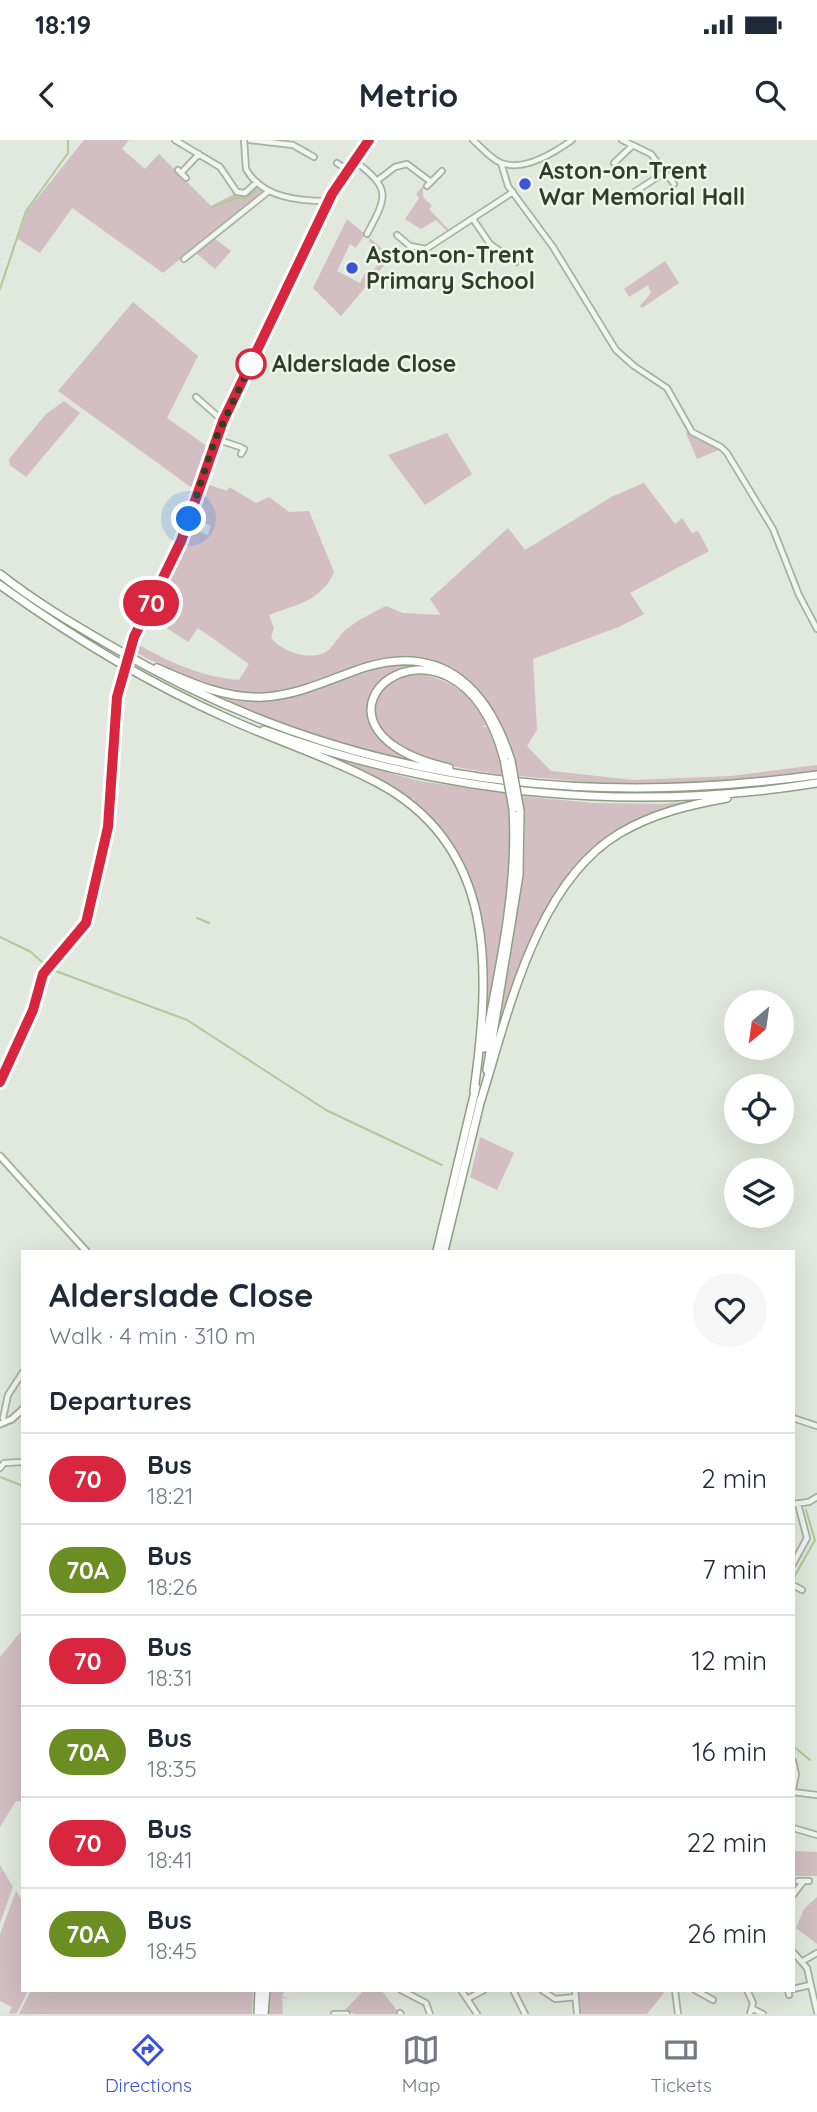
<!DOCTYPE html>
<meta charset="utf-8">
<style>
:root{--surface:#fff;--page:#f6f6f7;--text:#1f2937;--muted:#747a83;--line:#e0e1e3;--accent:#3b53d4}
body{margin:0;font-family:Quicksand,sans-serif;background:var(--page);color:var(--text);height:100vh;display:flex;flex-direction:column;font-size:26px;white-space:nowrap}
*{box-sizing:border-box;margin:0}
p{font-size:23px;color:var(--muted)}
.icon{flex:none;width:38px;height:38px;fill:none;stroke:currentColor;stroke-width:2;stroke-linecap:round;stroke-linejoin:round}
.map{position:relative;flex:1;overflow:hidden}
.panel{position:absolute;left:21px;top:1110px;width:774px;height:742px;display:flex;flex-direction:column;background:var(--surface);border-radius:0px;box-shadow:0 7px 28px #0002}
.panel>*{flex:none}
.badge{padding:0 14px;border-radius:23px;font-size:24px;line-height:46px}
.needle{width:46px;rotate:209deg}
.fabs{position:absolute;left:724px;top:850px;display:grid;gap:14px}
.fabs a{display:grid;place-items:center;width:70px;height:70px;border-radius:50%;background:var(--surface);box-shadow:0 7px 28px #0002;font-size:35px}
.you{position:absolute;width:35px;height:35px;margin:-18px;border:5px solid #fff;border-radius:50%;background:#1a73e8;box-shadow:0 0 0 10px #1a73e833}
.map>.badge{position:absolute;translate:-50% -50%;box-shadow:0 0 0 4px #fff}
h2{padding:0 28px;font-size:26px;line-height:63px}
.round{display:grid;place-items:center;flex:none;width:74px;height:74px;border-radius:37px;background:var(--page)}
.summary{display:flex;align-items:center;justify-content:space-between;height:119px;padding:0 28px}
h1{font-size:33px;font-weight:700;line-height:52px}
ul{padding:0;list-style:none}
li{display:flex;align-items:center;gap:21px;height:91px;padding:0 28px;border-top:2px solid var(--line)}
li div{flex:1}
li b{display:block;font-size:26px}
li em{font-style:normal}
li .badge{min-width:77px;font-weight:700;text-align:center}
.status{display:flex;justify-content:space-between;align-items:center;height:49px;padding:0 35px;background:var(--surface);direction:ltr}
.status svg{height:19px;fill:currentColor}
header{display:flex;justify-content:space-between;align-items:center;height:91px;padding:0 28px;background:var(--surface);font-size:32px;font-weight:700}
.menu{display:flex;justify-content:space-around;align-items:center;height:98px;border-top:2px solid var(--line);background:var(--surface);font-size:19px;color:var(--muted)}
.menu a{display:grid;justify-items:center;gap:4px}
.menu .on{color:var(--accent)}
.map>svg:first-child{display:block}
.green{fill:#d2bec3}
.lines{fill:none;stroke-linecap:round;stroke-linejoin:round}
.stream{stroke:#afca96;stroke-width:2}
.minor-casing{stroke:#a8b2a2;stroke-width:8}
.major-casing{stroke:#a6b49c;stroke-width:9}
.highway-casing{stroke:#8f9f84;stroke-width:10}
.minor{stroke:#f2f6f0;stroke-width:4.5}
.major{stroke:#fff;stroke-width:5}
.highway{stroke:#fff;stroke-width:7}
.minor-bridge-casing{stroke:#a8b2a2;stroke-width:8;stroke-linecap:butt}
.highway-bridge-casing{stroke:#8f9f84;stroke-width:10;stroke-linecap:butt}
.minor-bridge{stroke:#f2f6f0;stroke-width:4.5}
.highway-bridge{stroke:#fff;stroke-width:7}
.line-casing{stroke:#fff;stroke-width:16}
.line{stroke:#d7263d;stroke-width:10}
.walk{stroke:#2f3f26;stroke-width:7;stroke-dasharray:0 12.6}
.poi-dot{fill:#3b53d4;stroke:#f0f5ec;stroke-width:2.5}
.stop-dot{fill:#fff;stroke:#d7263d;stroke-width:3.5}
.labels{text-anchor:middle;stroke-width:5;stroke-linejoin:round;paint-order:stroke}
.poi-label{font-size:23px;font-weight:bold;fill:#2f3f26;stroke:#f0f5ec;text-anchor:start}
.stop-label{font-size:23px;font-weight:bold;fill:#2f3f26;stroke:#f0f5ec;text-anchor:start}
</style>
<div class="status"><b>18:19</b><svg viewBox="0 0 49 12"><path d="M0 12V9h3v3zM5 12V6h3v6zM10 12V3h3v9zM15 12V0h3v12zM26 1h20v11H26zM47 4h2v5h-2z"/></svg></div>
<header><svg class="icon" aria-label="back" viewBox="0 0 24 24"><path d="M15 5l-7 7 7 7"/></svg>Metrio<svg class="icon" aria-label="search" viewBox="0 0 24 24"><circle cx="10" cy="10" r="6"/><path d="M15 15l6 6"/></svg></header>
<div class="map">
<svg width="817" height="1874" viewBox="0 0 817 1874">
<rect width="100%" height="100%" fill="#e1e8dd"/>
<path class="green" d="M84,0H129L122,9L145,29L159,14L211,66L234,54L247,55L257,47L263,51L163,133L72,68L40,113L18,99L27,71Z
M423,46V57L432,66L429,69L450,91L448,92L436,80L421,89L405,79L419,58L416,54Z
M347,79L365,94L356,108L350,104L337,131L360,143L365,133L372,131L381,122L373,118L375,115L380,116L381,111L369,101L370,98L391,117L341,176L313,148Z
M214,98L231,111L215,129L195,112Z
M665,121L679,143L642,168L640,166L651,153L648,145L629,157L624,149Z
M133,162L198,216L167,278L208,307L195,350L58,251Z
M64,261L80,273L26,337L10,325L9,319L46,274Z
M685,291L719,310L697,319Z
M447,293L472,334L425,365L388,315Z
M204,343L227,351L229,347L256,363L269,357L289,372L309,371L334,432C321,462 296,464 269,475L274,488L271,498C282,512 309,521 326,512C335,506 339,494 348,488C360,479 373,472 386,466L403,473L441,475L430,459L508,388L525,410L613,356L644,343L675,384L682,378L692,393L698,391L709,411L630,453L644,474L621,486L533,519L537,590L527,606L551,631L634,640L731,636L817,625V631L737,641L636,646L519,636C501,563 457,496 372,521C334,532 299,552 259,553C216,554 170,530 133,511L136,503C168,522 202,537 239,540L249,524L198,488L188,502L161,484L165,467L169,466L160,455L189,388L208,395L211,386L193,378Z
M398,524L431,527C356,521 350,592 414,621C337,608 262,578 192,546C212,552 233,561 255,561C305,561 350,533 398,524Z
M410,532C446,538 471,549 486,585L482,587H487L501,619L503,635C468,629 377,619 376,573C375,548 390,541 410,532Z
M324,615L419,641L506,653L512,683L508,751L485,888C491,829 488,765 456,713C445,695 427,679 413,663L414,658L409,660L373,637Z
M520,656L594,663L662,664L710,659L637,681L574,731L569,730L571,734L553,760L494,907L524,731L525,682Z
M480,997L514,1013L497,1050L470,1037Z
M23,1489V1662L16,1661L0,1687V1517Z
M793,1711L817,1712V1736H793Z
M0,1725L13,1747L0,1783Z
M16,1751L23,1762V1850H28L17,1873L9,1874L12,1867L0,1861V1794Z
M817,1757V1804L796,1788L804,1769Z
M31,1850H253L252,1874H19Z
M269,1850H285L282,1856L289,1859L282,1858L283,1874H268Z
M364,1850H381L400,1874H355L345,1870Z
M578,1850H660L664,1853L647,1874H582L579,1873Z"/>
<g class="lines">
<path class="stream" d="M238,58H246L255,51
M212,67L236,58
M0,149L26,71L68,13V0
M197,778L209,783
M0,797L31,812L44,824
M53,830L187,880L326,970L442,1025
M0,1337L23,1346
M793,1439L815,1400L806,1370
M793,1606L810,1620"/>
<defs>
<path id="minor" d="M175,0L220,27L237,52L245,53L257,42
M244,0L246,29C262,58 299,61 328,61
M250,0L293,5L314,17
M473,0C481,7 489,17 499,22C522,33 554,13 572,0
M622,0L651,14L674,44
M355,21C391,49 388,55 367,94
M337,23L347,30
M501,23L508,46L553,107L616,210L634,226L667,248L692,292L721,307L727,313L773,389L799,455L817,489
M614,23L632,6
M178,30L186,38
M181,33L199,14
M378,40L395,27L407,24L431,42
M427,46L442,31
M630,55L665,32
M473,79L490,104L516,122
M397,95L410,106L426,109L513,52
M184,119L269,51
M196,257L223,281
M216,299L240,307L244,309L241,314
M134,497L181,401L223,281L332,54L369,0
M0,942L33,870L43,834L87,783L108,687L120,544
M3,1278L8,1255L23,1232
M793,1278L817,1286
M0,1328L4,1323L23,1322
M793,1364L809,1362L817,1357
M793,1424L807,1398L798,1364
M793,1445L802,1450
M793,1621L796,1634L793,1649
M793,1652L817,1655
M793,1688L817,1695
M798,1741H809
M793,1755L803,1742
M793,1812L807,1828L817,1872
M803,1821L817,1813
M793,1849L810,1845
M401,1850L426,1863L430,1874
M461,1850L477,1874
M513,1850L525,1874
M542,1850L555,1859L576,1857
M575,1850L577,1874
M675,1850L678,1874
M695,1850L713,1860
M747,1850L753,1863L750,1874
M788,1850L789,1855
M469,1858L484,1850
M753,1869L763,1874
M400,1873L401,1874
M334,1874H347"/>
<path id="major" d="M0,1016L86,1111
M0,1284L12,1279L23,1269"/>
<path id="highway" d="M0,434C34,461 73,484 111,506C332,637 564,670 817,635
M0,445C72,497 148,543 229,579C277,601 329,617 376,642C499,706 490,834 474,951
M157,528C191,543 226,559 264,557C300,555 332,538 366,527C445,503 489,551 511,621
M264,590C442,655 630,673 817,643
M449,628C267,586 454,435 504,619
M484,908C499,830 518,748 513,669
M487,930L519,735L520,671
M480,963C508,875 535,743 620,693C654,673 689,665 727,658
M437,1111L476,947
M444,1111L481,959
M258,1874L259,1850
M264,1874L266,1850"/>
</defs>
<use href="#minor" class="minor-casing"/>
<use href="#major" class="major-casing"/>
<use href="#highway" class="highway-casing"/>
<use href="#minor" class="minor"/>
<use href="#major" class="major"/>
<use href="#highway" class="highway"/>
<defs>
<path id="minor-bridge" d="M120,544L134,497"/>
<path id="highway-bridge" d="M504,619L513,669
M511,621L520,671"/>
</defs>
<use href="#minor-bridge" class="minor-bridge-casing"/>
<use href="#highway-bridge" class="highway-bridge-casing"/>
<use href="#minor-bridge" class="minor-bridge"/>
<use href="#highway-bridge" class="highway-bridge"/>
</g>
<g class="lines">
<defs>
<path id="line" d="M0,942L33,870L43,834L86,783L108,687L117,557L134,497L181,401L223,281L332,54L369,0"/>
</defs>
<use href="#line" class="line-casing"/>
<use href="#line" class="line"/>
<path class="walk" d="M189,379L214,302L251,224"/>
</g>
<g class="poi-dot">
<circle cx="525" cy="44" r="7"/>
<circle cx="352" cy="128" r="7"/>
</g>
<circle class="stop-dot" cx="251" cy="224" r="14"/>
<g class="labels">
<g class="poi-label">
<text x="539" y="39">Aston-on-Trent<tspan x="539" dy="26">War Memorial Hall</tspan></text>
<text x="366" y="123">Aston-on-Trent<tspan x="366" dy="26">Primary School</tspan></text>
</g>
<g class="stop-label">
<text x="272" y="232">Alderslade Close</text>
</g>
</g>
</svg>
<div class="fabs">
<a><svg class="needle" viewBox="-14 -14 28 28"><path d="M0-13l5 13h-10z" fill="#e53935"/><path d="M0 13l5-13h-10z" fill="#747a83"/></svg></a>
<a><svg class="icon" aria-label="locate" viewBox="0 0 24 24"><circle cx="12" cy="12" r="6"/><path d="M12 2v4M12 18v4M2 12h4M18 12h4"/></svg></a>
<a><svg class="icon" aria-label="layers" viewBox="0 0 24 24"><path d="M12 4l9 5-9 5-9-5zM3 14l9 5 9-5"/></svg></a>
</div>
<div class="you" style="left:189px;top:379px"></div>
<b class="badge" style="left:151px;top:463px;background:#d7263d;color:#fff">70</b>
<section class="panel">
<div class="summary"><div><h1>Alderslade Close</h1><p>Walk · 4 min · 310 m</p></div><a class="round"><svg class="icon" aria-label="heart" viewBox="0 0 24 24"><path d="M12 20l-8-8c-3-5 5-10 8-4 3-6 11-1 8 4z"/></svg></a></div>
<h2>Departures</h2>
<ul>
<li><span class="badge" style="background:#d7263d;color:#fff">70</span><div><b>Bus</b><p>18:21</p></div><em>2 min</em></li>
<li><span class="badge" style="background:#6b8e23;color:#fff">70A</span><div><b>Bus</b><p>18:26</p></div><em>7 min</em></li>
<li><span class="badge" style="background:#d7263d;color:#fff">70</span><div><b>Bus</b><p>18:31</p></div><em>12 min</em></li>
<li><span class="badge" style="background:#6b8e23;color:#fff">70A</span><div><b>Bus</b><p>18:35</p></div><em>16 min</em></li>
<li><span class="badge" style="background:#d7263d;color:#fff">70</span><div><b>Bus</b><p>18:41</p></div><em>22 min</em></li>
<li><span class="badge" style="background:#6b8e23;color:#fff">70A</span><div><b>Bus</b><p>18:45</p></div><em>26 min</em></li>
</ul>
</section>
</div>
<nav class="menu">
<a class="on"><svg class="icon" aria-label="directions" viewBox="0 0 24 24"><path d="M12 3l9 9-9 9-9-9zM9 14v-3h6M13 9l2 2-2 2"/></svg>Directions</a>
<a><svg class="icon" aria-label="map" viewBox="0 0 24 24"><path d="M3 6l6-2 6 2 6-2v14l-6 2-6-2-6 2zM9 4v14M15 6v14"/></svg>Map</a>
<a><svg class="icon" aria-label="tickets" viewBox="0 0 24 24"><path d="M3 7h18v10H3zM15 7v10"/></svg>Tickets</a>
</nav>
